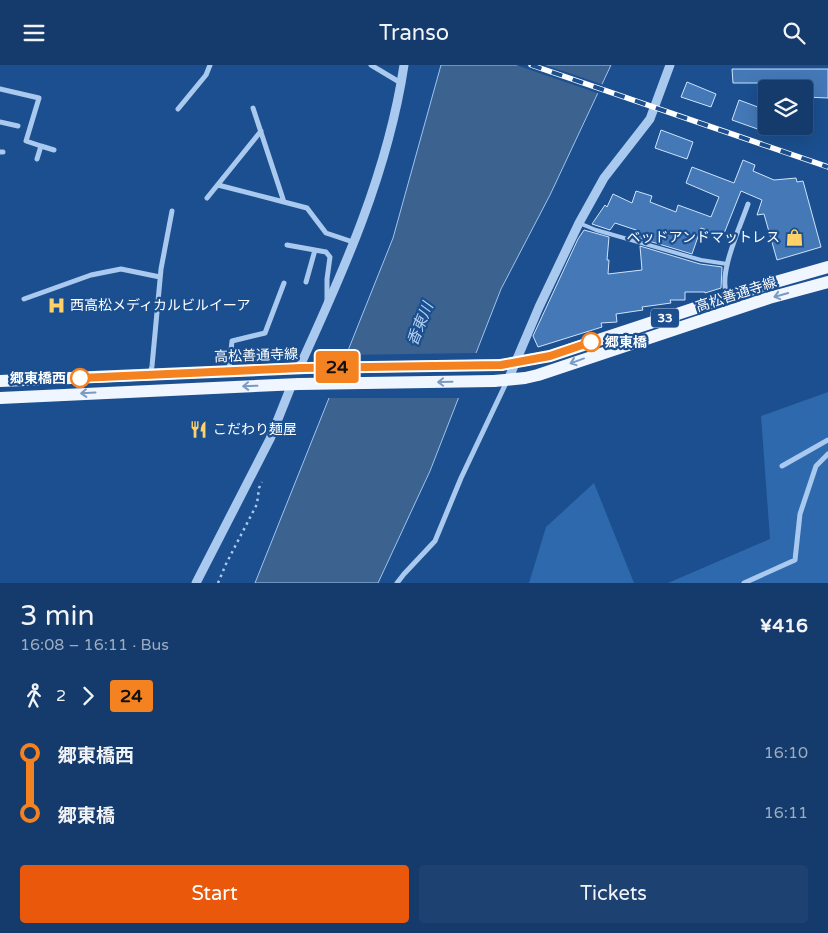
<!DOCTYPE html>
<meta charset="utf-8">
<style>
:root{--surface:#143b6b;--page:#1d4271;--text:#f1f3f6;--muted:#9dadc1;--line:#33557e;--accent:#ea580c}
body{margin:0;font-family:"Varela Round","Noto Sans JP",sans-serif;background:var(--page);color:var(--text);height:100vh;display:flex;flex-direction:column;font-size:19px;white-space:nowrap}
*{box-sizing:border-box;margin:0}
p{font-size:16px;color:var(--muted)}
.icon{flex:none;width:28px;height:28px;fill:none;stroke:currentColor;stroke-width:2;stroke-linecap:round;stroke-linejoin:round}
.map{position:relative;height:518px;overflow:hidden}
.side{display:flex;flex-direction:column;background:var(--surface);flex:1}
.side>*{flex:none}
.badge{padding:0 10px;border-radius:4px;font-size:18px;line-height:32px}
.controls{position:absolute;left:758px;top:15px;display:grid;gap:10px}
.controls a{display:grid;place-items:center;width:55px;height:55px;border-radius:5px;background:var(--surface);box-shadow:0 5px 20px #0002,0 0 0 1px var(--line);font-size:25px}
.map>.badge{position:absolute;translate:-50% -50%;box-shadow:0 0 0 2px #fff}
.legs{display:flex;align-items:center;gap:8px;height:55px;padding:0 20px;font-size:16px}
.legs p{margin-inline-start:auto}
.overview{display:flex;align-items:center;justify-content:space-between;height:85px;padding:0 20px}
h1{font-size:28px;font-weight:600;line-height:38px}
.action{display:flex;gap:10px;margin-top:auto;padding:10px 20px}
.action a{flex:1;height:58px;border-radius:5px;background:var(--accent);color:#fff;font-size:20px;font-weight:600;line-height:58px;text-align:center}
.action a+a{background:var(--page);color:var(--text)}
ul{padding:0 20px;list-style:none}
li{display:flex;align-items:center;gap:18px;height:60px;font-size:19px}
li i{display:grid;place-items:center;width:8px;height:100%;margin:0 6px;background:currentColor}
li i::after{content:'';width:12px;height:12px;margin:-6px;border:4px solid;border-radius:50%;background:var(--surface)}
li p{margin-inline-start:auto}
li:first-child i{background:linear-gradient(#0000 50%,currentColor 0)}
li:last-child i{background:linear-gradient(currentColor 50%,#0000 0)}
header{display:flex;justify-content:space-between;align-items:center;height:65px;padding:0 20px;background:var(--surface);font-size:22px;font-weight:600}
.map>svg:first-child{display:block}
.green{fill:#2e69ad}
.water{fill:#3c6290;stroke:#9cc4f0}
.pier{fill:#1b4f8f}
.building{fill:#4478b7;stroke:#cfe3fa}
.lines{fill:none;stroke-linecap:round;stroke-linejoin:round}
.path{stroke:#a9c9ee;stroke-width:2.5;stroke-dasharray:2.5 4;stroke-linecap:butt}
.service{stroke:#a9c9ee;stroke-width:4}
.minor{stroke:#a9c9ee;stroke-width:5}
.tertiary{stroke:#a9c9ee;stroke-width:9}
.primary{stroke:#f0f6ff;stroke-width:12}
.rail-casing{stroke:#fff;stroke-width:5.5}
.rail{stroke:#1b4f8f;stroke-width:4;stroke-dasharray:11;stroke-linecap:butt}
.primary-bridge{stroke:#f0f6ff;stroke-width:12}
.oneway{stroke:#7b9ac1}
.line-1-casing{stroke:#fff;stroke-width:11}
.line-1{stroke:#f58220;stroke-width:8}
.stop-1-dot{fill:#fff;stroke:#f58220;stroke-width:2.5}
.labels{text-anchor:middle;stroke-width:4.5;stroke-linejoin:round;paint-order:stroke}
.shield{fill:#1b4f8f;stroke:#bbcadd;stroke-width:1}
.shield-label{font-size:12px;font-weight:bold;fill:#fff}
.poi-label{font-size:14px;fill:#fff;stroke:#1b4f8f;text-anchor:start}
.street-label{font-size:14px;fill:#fff;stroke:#1b4f8f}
.stop-label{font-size:14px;font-weight:bold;fill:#fff;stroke:#1b4f8f;text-anchor:start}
.water-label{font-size:15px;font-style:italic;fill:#b5d3f5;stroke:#1b4f8f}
</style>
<header><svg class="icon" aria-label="menu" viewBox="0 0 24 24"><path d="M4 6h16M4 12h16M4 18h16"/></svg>Transo<svg class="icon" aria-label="search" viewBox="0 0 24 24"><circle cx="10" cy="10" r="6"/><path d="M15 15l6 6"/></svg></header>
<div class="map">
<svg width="828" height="518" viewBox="0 0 828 518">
<rect width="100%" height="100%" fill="#1b4f8f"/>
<path class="green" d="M828,327V518H668L770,474L761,351Z
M594,418L634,518H529L546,462Z"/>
<path class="water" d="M441,0H611L550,130L501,224L430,406L378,518H255L393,173Z"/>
<path class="pier" d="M516,0H545L604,20L600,29Z
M478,288L461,333H327L344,290Z"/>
<path class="building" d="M732,4H828V33L804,32V24H766V18H733Z
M687,17L716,29L711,42L681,32Z
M739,35L766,45V67L732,55Z
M661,65L693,77L687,94L655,83Z
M743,95L755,100L753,106L774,115L796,113L797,117L803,116L821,182L777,195L764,149L757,150L762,135L741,126L723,171L701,163L692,189L639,173V166L615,158L610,165L592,159L605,140L607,142L613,129L632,138L636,126L652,131L650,137L676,147L678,140L711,152L719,132L686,118L692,102L734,118Z
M584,165L609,172L607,195H609L608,209L642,205L640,181L700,199L722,202L721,223L705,228V227H685V235H670L671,238L642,242L643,245L616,249L617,257L601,258L602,262L538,282L533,271L578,174Z"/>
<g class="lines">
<path class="path" d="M218,518L226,499L257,439L259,423L262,417"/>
<path class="service" d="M579,158L596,165L701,195L727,199"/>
<path class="minor" d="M371,0L401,18
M0,24L39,33L26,76L41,81L37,94
M253,43L284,137L307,143L326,168L353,177
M178,44L206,10L210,0
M0,57L18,61
M41,81L54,85
M0,87H3
M218,120L284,137
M207,133L261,66
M287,180L326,187L330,192L327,214V236
M306,217L315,185
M728,231C716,212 741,160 748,139
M24,234L91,210L121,204L160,212
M229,305L232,276L265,268L284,218
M150,309L152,301L161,204L172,146
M782,401L828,375
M397,518L404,509L435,476L461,413L507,316
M744,518L795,495L800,449L816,401L828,389"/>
<path class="tertiary" d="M299,303C344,205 388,107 404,0
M508,315L539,242L579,158L604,113L650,54L670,0
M196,518L270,374L292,319"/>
<path class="primary" d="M501,300L550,291L765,220L828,202
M0,316L306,303
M494,316L525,313L538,310L769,233L828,217
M0,333L299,319"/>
<defs>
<path id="rail" d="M531,0L828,102"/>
</defs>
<use href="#rail" class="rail-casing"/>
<use href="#rail" class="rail"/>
<path class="primary-bridge" d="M306,303L501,300
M299,319L494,316"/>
</g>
<defs><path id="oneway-shaft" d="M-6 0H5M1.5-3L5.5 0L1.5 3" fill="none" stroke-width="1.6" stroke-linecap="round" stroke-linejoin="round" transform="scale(1.25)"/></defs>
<g class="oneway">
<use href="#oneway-shaft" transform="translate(781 230) rotate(164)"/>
<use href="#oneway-shaft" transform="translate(577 296) rotate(160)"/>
<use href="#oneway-shaft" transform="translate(445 317) rotate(179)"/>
<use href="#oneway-shaft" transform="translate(250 321) rotate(178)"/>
<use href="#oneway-shaft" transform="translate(88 328) rotate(177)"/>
</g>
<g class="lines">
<defs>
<path id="line-1" d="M80,313L300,303L501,300L550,291L591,277"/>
</defs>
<use href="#line-1" class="line-1-casing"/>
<use href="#line-1" class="line-1"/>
</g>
<defs>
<symbol id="shop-bare" viewBox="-9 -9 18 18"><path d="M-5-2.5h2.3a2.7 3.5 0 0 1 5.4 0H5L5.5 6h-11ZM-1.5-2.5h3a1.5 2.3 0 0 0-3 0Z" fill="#ffd166" stroke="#1b4f8f" stroke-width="2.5" paint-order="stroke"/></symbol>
<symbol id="hospital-bare" viewBox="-9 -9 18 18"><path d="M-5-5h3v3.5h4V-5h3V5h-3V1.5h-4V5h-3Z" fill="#ffd166" stroke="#1b4f8f" stroke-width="2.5" paint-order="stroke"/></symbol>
<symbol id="restaurant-bare" viewBox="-9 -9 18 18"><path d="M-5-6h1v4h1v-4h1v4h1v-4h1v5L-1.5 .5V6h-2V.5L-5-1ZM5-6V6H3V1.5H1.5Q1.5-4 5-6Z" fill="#ffd166" stroke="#1b4f8f" stroke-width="2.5" paint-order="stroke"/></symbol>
</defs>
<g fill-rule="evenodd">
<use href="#shop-bare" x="782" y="160" width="25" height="25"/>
<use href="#hospital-bare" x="44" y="228" width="25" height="25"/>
<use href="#restaurant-bare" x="186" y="352" width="25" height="25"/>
</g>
<g class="stop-1-dot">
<circle cx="591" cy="277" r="9"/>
<circle cx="80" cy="313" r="9"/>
</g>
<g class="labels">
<rect class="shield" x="651" y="243.5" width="28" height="19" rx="4"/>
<g class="shield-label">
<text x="665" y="257">33</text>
</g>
<g class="poi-label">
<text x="780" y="177" text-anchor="end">ベッドアンドマットレス</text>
<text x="70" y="245">西高松メディカルビルイーア</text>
<text x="213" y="369">こだわり麺屋</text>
</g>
<g class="street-label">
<text transform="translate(736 229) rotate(-18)" y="5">高松善通寺線</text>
<text transform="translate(256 290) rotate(-2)" y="5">高松善通寺線</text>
</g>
<g class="stop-label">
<text x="605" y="282">郷東橋</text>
<text x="66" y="318" text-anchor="end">郷東橋西</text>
</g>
<g class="water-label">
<text transform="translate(420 259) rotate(-68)" y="5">香東川</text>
</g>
</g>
</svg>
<div class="controls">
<a><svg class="icon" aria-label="layers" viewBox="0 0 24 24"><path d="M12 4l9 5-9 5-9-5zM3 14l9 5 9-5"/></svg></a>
</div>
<b class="badge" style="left:337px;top:302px;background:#f58220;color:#111">24</b>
</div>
<section class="side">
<div class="overview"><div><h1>3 min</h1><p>16:08 – 16:11 · Bus</p></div><b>¥416</b></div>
<div class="legs"><svg class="icon" aria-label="walk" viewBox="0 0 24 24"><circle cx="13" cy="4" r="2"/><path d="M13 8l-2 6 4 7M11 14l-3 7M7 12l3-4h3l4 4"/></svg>2<svg class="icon" aria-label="forward" viewBox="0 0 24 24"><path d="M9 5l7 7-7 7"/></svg><b class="badge" style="background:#f58220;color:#111">24</b></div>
<ul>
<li><i style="color:#f58220"></i><b>郷東橋西</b><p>16:10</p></li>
<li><i style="color:#f58220"></i><b>郷東橋</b><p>16:11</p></li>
</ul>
<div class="action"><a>Start</a><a>Tickets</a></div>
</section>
